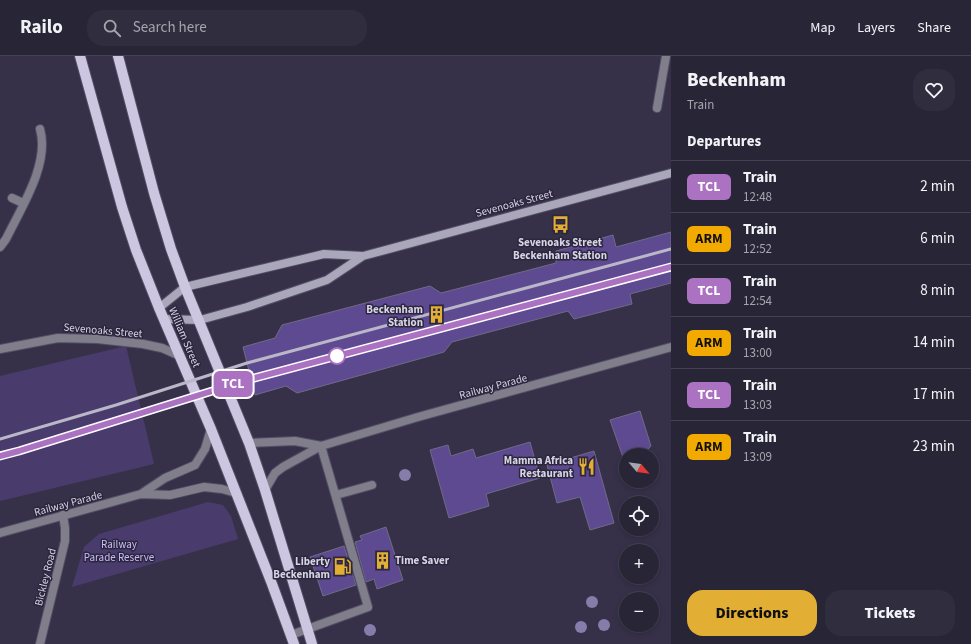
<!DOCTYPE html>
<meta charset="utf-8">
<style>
:root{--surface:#282537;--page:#302d3f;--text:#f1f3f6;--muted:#a5a5ad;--line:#444252;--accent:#e2af34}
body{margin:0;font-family:"Source Sans 3",sans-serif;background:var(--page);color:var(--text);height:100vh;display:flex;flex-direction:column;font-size:15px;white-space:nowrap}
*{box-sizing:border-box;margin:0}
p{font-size:13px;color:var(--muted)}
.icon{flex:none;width:22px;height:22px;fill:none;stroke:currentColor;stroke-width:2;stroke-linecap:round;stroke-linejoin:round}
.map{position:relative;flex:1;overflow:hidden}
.panel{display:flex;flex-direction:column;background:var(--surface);width:300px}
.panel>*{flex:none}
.badge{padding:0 8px;border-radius:6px;font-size:14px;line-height:26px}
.needle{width:26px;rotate:118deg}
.tools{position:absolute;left:619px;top:392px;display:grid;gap:8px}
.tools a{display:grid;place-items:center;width:40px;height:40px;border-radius:50%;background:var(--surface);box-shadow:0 2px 6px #0003,0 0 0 1px var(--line);font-size:20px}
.map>.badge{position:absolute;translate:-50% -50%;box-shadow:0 0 0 2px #fff}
h2{padding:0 16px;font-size:15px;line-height:36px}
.round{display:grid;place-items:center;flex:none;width:42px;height:42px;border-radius:16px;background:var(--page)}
.head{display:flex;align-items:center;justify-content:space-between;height:68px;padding:0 16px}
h1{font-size:19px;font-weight:800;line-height:30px}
.primary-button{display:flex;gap:8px;margin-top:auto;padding:8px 16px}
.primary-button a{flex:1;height:46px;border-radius:16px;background:var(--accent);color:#111;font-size:16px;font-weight:800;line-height:46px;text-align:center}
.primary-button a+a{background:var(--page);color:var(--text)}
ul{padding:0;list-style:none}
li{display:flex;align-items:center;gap:12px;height:52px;padding:0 16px;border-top:1px solid var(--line)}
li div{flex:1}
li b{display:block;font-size:15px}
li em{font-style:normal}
li .badge{min-width:44px;font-weight:700;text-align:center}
header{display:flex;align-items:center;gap:24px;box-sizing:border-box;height:56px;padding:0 20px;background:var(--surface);border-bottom:1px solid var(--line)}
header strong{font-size:19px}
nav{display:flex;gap:22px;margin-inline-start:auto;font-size:14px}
.search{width:280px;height:36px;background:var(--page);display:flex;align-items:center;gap:10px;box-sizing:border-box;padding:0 14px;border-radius:16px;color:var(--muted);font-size:15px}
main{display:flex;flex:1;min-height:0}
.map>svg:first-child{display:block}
.green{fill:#493c6d}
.building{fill:#5e4a91;stroke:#706a86}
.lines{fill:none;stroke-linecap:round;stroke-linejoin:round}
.service-casing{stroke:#534e65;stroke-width:10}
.minor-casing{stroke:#534e65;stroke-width:10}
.tertiary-casing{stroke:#534e65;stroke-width:10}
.secondary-casing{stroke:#534e65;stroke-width:10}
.primary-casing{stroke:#534e65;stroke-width:12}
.service{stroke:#817e8b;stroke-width:8}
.minor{stroke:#817e8b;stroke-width:8}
.tertiary{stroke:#817e8b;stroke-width:8}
.secondary{stroke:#aba7bb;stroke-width:8}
.primary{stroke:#ccc6e1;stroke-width:10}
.rail{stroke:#bab7c8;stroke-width:3}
.tree{fill:#877daa}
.line-casing{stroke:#fff;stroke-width:9}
.line{stroke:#ab72c2;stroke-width:6}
.stop-dot{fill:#fff;stroke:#ab72c2;stroke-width:2}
.labels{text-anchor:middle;stroke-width:3;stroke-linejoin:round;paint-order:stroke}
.street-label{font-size:11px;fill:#d7d4e4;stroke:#2c273e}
.poi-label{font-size:11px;font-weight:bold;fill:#d7d4e4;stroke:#2c273e;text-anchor:end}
.park-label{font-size:11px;fill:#c9bcf9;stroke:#2c273e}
</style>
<header>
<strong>Railo</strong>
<div class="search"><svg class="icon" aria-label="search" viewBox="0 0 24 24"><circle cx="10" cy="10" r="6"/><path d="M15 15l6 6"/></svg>Search here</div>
<nav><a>Map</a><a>Layers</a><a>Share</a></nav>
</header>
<main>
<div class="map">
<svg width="671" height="588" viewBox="0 0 671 588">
<rect width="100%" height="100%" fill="#363149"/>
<path class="green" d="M126,290L154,408L0,445V320Z
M208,446L223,449L231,460L238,483L72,531L84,491L99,478Z"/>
<path class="building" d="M671,176V227L630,238L632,248L574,263L568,255L452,286L444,296L297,337L286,330L255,339L243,291L275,282L282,269L430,230L441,237L556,207V195L613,179L616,191Z
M640,355L651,390L642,399H626V410L610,364Z
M530,386L540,422L486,438L489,450L449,462L430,394L448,389L451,400L473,393L476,402Z
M594,395L614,467L590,474L580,441L557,447L547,409Z
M386,471L403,524L377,533L374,523L366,526L355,486L362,484L360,480Z
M344,490L356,529L323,540L310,501Z"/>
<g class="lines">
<defs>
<path id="service" d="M657,52L666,0
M12,142L23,147
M0,191L6,183C21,152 50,108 40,73
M336,439L372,429
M291,579L368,551L321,390"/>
<path id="minor" d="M0,293L58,282L97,283L143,288L162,292L180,300
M40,588L65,485V472L63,459"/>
<path id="tertiary" d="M249,387L295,385L321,390
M265,434L275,417L283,411L321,390L418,361L671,291
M141,438L165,422L195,409L205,393L211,373
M0,477L141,438L170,439L204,431L222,433L236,437"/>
<path id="secondary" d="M159,252L185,231L324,198L363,200
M164,263L200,264L247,251L327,224L363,200L671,117"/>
<path id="primary" d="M80,0L122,151L136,194L159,252L211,373L272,528L294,588
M118,0L154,137L171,193L185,231L249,387L265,434L312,588"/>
</defs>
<use href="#service" class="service-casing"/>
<use href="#minor" class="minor-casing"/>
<use href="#tertiary" class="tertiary-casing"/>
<use href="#secondary" class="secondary-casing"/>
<use href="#primary" class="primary-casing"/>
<use href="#service" class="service"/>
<use href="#minor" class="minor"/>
<use href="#tertiary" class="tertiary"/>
<use href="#secondary" class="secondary"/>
<use href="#primary" class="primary"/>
<path class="rail" d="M0,383L116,349L247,307L671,193
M0,400L19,395L251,323L671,211"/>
</g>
<g class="tree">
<circle cx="405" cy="419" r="6"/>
<circle cx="592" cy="546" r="6"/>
<circle cx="604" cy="569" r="6"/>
<circle cx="581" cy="571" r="6"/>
<circle cx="370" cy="574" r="6"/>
</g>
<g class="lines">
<defs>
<path id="line" d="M0,400L19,395L251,323L671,211"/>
</defs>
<use href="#line" class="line-casing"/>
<use href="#line" class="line"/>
</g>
<defs>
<symbol id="bus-bare" viewBox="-9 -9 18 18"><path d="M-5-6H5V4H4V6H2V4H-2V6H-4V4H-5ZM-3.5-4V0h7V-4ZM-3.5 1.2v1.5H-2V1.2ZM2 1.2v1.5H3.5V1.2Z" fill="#e2af34" stroke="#2c273e" stroke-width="2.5" paint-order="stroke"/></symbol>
<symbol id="building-bare" viewBox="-9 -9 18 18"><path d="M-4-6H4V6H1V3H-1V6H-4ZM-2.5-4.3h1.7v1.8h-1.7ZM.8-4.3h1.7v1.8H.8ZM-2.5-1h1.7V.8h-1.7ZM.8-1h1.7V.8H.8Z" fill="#e2af34" stroke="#2c273e" stroke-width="2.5" paint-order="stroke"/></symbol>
<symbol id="restaurant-bare" viewBox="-9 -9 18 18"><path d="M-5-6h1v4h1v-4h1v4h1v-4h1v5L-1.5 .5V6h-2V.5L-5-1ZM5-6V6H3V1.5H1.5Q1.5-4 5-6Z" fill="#e2af34" stroke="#2c273e" stroke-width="2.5" paint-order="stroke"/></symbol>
<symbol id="fuel-bare" viewBox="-9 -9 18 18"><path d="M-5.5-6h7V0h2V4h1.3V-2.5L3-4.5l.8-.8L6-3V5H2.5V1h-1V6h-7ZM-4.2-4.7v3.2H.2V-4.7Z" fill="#e2af34" stroke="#2c273e" stroke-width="2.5" paint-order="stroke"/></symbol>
</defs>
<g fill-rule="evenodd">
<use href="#bus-bare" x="548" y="156" width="25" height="25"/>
<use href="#building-bare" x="424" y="246" width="25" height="25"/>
<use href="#restaurant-bare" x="574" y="398" width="25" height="25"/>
<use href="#building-bare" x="370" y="492" width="25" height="25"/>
<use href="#fuel-bare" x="330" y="498" width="25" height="25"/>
</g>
<circle class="stop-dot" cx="337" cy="300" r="8"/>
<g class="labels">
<g class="street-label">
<text transform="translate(514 147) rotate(-15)" y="4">Sevenoaks Street</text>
<text transform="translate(103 274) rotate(5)" y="4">Sevenoaks Street</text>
<text transform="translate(185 281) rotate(67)" y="4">William Street</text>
<text transform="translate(493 330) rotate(-15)" y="4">Railway Parade</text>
<text transform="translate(68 447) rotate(-15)" y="4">Railway Parade</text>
<text transform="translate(45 521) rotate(-76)" y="4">Bickley Road</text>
</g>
<g class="poi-label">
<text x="560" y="190" text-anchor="middle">Sevenoaks Street<tspan x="560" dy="13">Beckenham Station</tspan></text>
<text x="423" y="257">Beckenham<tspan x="423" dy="13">Station</tspan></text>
<text x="573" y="408">Mamma Africa<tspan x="573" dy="13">Restaurant</tspan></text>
<text x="395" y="508" text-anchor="start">Time Saver</text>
<text x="330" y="509">Liberty<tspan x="330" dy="13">Beckenham</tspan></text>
</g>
<g class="park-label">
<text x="119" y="492">Railway<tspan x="119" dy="13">Parade Reserve</tspan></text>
</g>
</g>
</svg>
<div class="tools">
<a><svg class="needle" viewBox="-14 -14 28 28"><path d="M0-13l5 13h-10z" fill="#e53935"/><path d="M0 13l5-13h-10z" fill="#a5a5ad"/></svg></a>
<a><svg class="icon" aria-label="locate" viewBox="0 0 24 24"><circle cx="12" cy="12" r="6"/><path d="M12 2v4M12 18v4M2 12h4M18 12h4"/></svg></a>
<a>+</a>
<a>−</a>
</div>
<b class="badge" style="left:233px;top:328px;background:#ab72c2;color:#fff">TCL</b>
</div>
<section class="panel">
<div class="head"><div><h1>Beckenham</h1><p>Train</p></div><a class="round"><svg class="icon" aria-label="heart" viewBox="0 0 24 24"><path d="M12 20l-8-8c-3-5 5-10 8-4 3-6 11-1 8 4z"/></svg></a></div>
<h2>Departures</h2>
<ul>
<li><span class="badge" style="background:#ab72c2;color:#fff">TCL</span><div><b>Train</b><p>12:48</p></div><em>2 min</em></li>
<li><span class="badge" style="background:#f2a900;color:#111">ARM</span><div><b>Train</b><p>12:52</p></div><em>6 min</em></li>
<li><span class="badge" style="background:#ab72c2;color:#fff">TCL</span><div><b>Train</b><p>12:54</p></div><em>8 min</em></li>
<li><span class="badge" style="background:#f2a900;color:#111">ARM</span><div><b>Train</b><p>13:00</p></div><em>14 min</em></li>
<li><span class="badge" style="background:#ab72c2;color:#fff">TCL</span><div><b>Train</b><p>13:03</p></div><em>17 min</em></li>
<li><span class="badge" style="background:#f2a900;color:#111">ARM</span><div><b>Train</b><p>13:09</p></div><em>23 min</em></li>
</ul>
<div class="primary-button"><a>Directions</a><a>Tickets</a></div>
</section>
</main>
